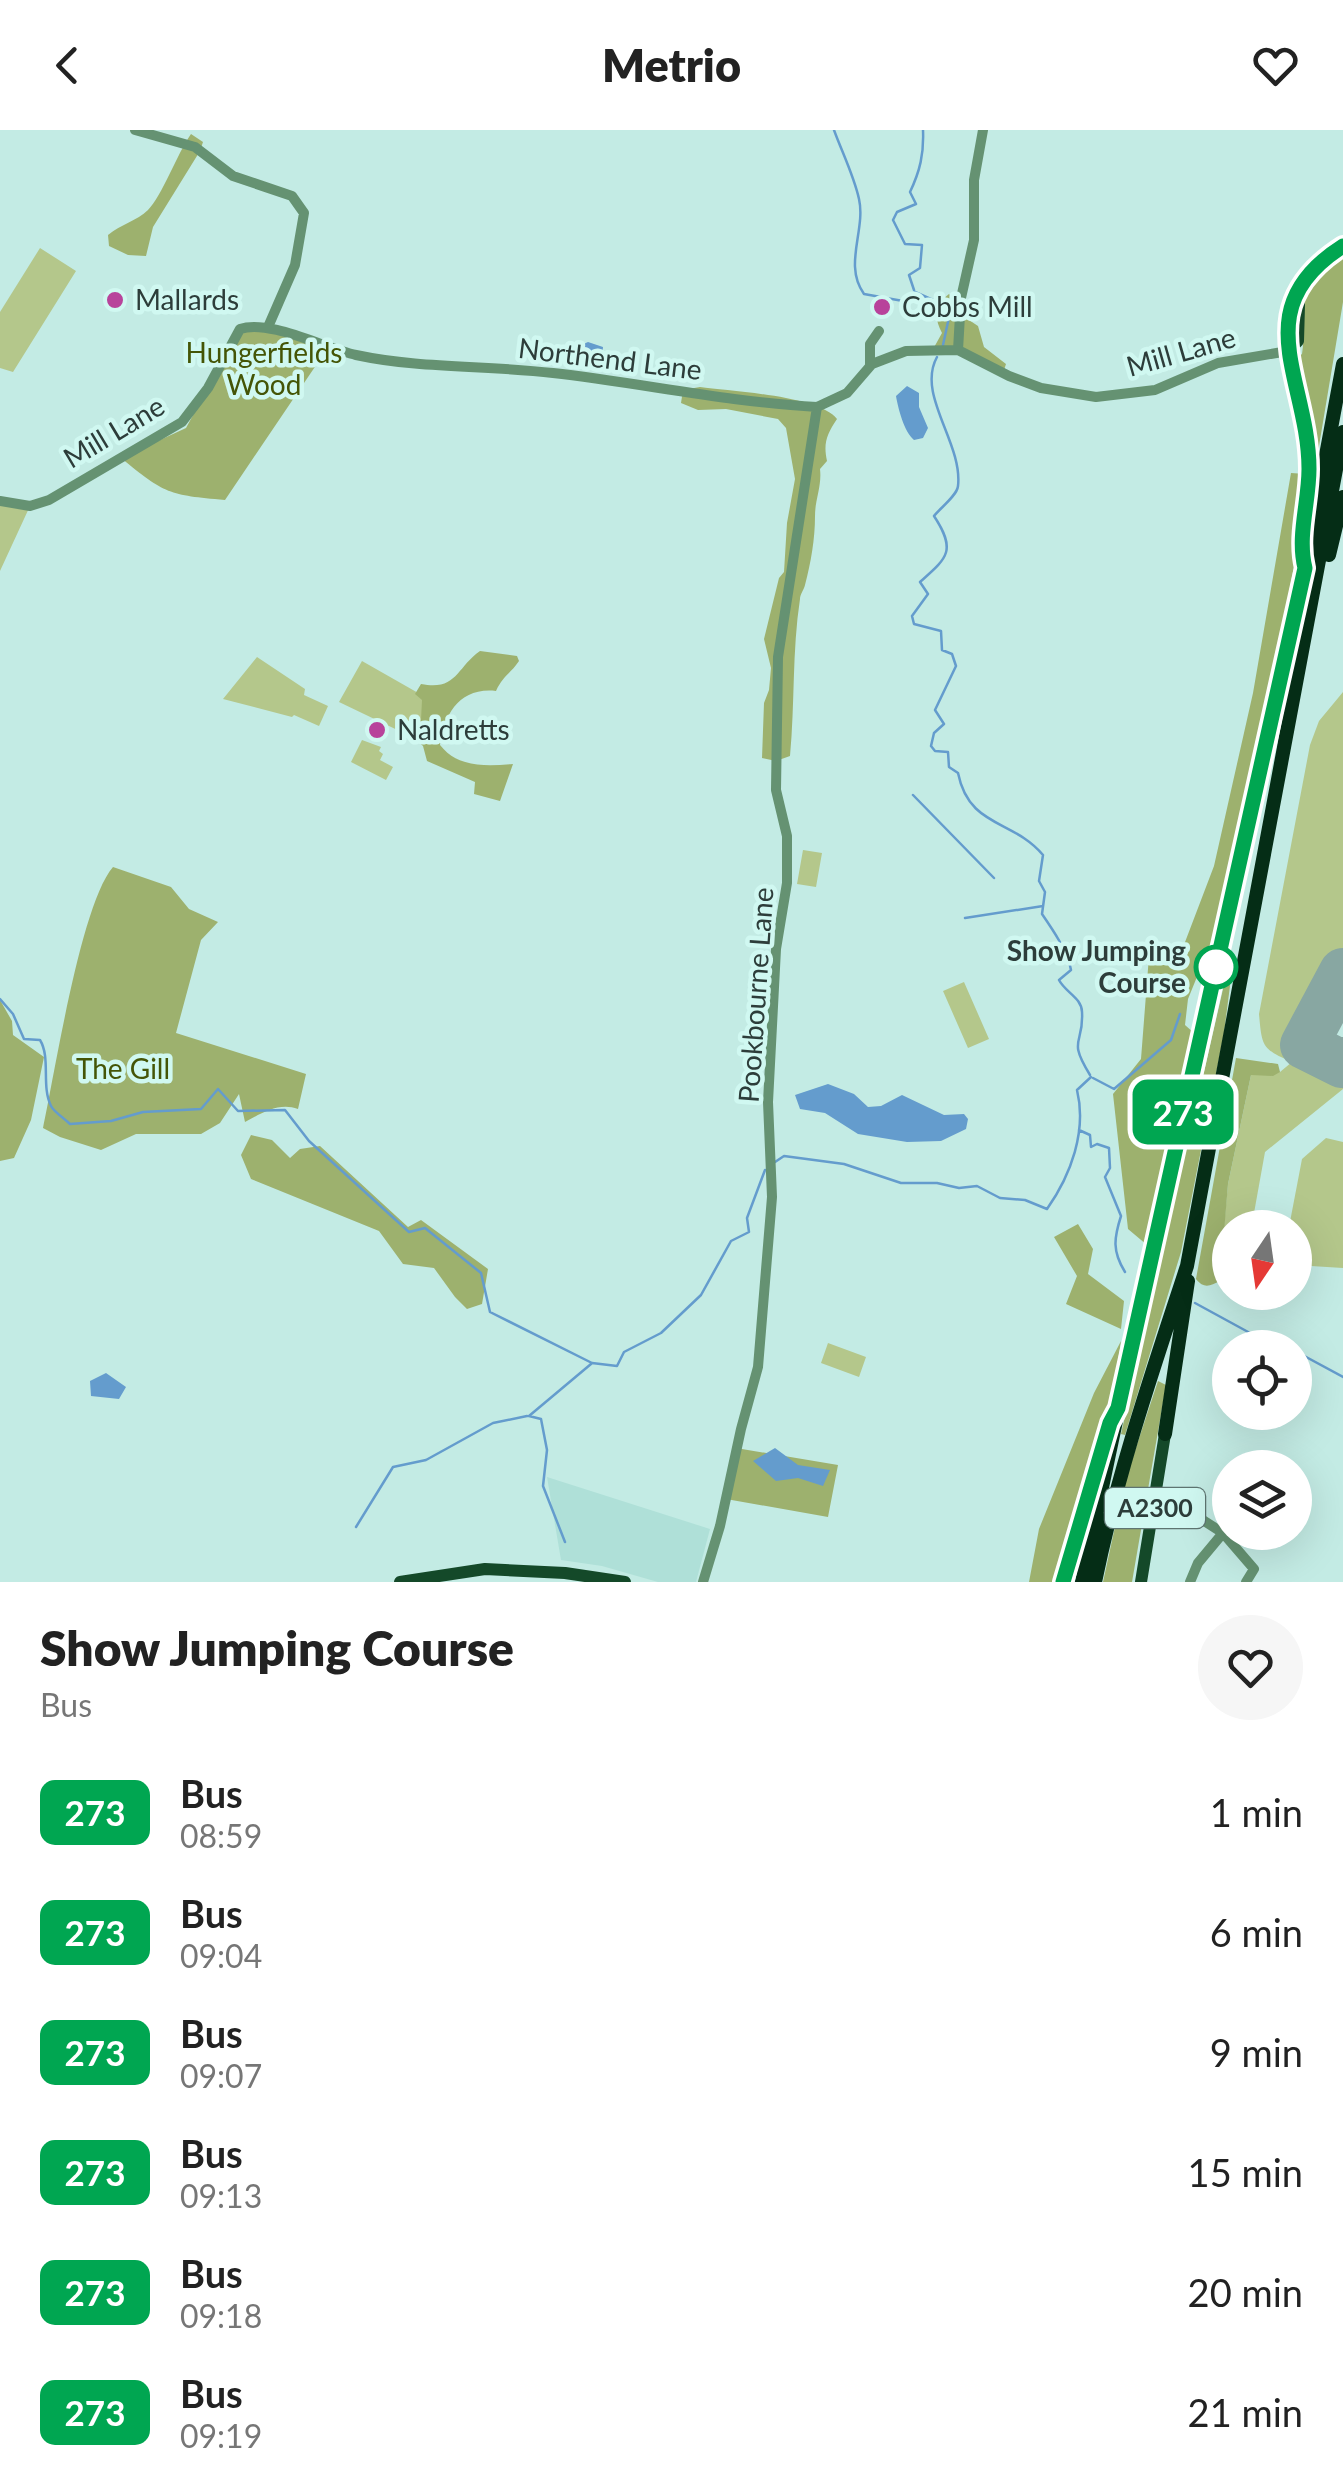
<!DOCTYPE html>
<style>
:root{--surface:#fff;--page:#f6f6f6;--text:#222;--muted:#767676}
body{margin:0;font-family:Lato,sans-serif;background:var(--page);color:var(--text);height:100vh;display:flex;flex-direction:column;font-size:38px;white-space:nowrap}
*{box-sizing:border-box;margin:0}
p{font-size:32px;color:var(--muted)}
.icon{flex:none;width:55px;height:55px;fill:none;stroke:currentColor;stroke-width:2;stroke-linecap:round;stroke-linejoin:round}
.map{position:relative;height:1452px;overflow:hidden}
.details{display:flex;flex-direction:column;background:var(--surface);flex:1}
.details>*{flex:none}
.badge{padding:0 20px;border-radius:15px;font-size:35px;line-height:65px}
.needle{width:65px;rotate:193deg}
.buttons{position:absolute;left:1212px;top:1080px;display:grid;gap:20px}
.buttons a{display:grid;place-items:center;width:100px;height:100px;border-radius:50%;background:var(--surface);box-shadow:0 10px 40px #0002;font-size:50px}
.map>.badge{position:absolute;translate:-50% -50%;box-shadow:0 0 0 5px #fff}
.round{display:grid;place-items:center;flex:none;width:105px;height:105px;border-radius:52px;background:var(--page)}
.overview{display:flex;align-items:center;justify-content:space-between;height:170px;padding:0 40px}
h1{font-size:48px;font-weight:800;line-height:75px}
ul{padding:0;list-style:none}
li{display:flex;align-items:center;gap:30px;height:120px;padding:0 40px}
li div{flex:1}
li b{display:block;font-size:38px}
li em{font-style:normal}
li .badge{min-width:110px;font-weight:700;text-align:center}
header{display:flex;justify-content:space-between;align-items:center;height:130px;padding:0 40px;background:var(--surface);font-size:45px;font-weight:800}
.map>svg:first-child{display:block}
.built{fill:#afe0d8}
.green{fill:#b4c78b}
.forest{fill:#9db16e}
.water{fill:#649ccd}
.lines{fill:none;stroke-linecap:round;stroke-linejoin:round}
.stream{stroke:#649ccd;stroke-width:2.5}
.runway{stroke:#88a7a2;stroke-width:48}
.minor{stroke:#659272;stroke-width:10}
.major{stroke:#144929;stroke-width:12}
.highway{stroke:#052d16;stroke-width:14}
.line-casing{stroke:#fff;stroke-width:22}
.line{stroke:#00a651;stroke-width:15}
.poi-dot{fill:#b8439b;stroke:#d0f8f1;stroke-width:4}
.stop-dot{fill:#fff;stroke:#00a651;stroke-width:5}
.labels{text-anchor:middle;stroke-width:9;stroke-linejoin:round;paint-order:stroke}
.shield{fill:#d0f8f1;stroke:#5e7571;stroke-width:2.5}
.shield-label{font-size:25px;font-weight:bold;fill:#2d3d3a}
.poi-label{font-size:28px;fill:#2d3d3a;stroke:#d0f8f1;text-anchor:start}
.street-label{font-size:28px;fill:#2d3d3a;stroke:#d0f8f1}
.park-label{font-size:28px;fill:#445506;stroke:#d0f8f1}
.stop-label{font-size:28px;font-weight:bold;fill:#2d3d3a;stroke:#d0f8f1;text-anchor:end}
</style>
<header><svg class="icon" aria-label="back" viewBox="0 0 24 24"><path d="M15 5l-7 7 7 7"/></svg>Metrio<svg class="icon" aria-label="heart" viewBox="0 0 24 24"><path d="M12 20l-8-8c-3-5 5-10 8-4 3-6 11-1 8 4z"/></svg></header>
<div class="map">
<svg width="1343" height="1452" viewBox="0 0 1343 1452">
<rect width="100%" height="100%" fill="#c3ebe4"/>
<path class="built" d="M547,1347L710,1399L696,1452H658L602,1436L561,1430Z"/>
<path class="green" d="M40,118L76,141L13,242L0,238V182Z
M0,371L30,376L0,441Z
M257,527L305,559L304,565L328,576L319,596L294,585L292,587L223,569Z
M362,531L434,572L414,608L339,572Z
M1343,562V842L1293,931L1343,941V959L1265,1022L1254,1083L1257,1097L1230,1098V1132L1221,1128L1228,1054L1251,945L1280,942L1292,932C1262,919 1262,917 1259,884L1310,615L1319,591Z
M362,610L381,617L379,621L383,624L380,630L393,637L386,650L351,632Z
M803,720L822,723L816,757L797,754Z
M964,852L989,909L968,918L943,861Z
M1326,1008L1343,1012V1138L1295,1135V1098L1289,1097L1302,1029Z
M828,1213L866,1227L859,1247L821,1233Z"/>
<path class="forest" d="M191,4L203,12L200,21L153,97L146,126L128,125L109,116L108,105C121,94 137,91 148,80C162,66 177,24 191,4Z
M1343,128V172L1317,328L1294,230L1302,224C1304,212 1303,205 1301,192C1299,162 1318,142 1343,128Z
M949,164L964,178L969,190L978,196L984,217L1006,234L1003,243L960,221H932L942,203C934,188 934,175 949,164Z
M252,195L327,219L225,370C169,365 165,364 121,328L186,298L240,199Z
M700,257C731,261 820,266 837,289C827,304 823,313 827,331L820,339C822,356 815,369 815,386C815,409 811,432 805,455C804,460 800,464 800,469C792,521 795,574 790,626L776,631L762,628L764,573L769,560L771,538L764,509L779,448L784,442L787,393L795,349L786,298L778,289L726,279L698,280L681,273L683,260Z
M1291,343L1306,344L1295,431L1266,583L1220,790L1188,869L1185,895L1194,903L1147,1115L1128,1099L1113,964L1141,929L1149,826L1182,820L1214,736L1253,563Z
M480,521L517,526L519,531C511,543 503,546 496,561C460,557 444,584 440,615C458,638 486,636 513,634L500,671L474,664L475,652L427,631L423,616L413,606L421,590L422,570L415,564L421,554C457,561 456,538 480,521Z
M113,737L171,757L189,779L218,792L201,810L176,903L306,944L298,979C279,972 262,983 245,992L239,964L220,993L201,1004H136L101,1020L60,1007L43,998C55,942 81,774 113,737Z
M1226,846L1231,848L1224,903L1181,1122L1125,1305L1121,1304Z
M0,870L12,891L13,905L44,927L31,990L14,1028L0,1031Z
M1236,928L1278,934L1280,942L1273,946L1251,945L1228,1054L1220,1151C1210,1156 1204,1159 1196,1149Z
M251,1005L272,1010L290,1028L300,1019L320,1016L408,1097L421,1090L488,1139L482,1174L467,1179L455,1167L434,1138L403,1134L379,1101L251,1049L241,1025Z
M1078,1094L1093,1119L1088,1144L1124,1171L1121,1199L1066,1174L1077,1146L1054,1107Z
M1121,1211C1110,1292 1084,1375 1056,1452H1029L1039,1399L1094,1263Z
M1158,1251L1166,1255L1132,1452H1103L1125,1351Z
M736,1318L838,1335L828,1387L726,1369Z"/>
<path class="water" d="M588,212L603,217L602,228L588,238L574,237L570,220Z
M907,256L919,263V277L928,298L923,308L914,310C904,302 898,278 896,266Z
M828,954L854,964L868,977L881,976L902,965L944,985L964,984L968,989L966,999L941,1011L907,1012L858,1004L825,983L800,979L795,965Z
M106,1243L126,1257L119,1269L91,1266L90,1251Z
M775,1318L798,1335L830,1340L823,1356L798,1348L776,1351L753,1331Z"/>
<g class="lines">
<path class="stream" d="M834,0C842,22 854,46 859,69C866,100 843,135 864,164L903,171L913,163
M914,160L909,145L920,138L922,115L905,114L893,90L897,82L916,74L910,62C920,41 924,24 923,0
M915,162L951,178L943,215
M937,227C916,265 963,313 958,356C957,366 939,379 934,386C957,421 947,428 920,452L928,464L912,486L914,494L941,501L942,520L952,524L956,536L935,580L944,594L934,603L931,616L935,621L948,622L949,637L958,643C969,698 1013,689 1043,725L1039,751L1045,762L1042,784C1053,800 1068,822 1071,840L1059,850C1065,862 1082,868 1082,882C1084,915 1067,908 1090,945
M913,665L994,748
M965,788L1043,776
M0,869L13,884L24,909L40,910C51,928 41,956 51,976C54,982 65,989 70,994L111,991L143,982L201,979L218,959L238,981L285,980L309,1011L409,1102L425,1098L481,1143L490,1182L592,1233L617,1236L624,1222L661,1203L701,1165L731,1111L749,1102L747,1088L765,1040
M1093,948L1114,959L1171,910L1180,884
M1079,1000L1090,1005L1091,1017L1097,1014L1109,1018L1110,1038L1105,1047L1121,1086C1114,1108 1112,1121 1125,1142
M775,1032L784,1026L844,1034L901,1053H937L959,1058L977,1056L1000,1068L1025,1070L1047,1079C1071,1045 1087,1001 1077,960L1091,947
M1195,1173L1261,1209L1276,1211L1287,1218
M1295,1221L1343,1247
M356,1397L393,1337L426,1330L493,1293L527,1286
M565,1412L543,1356L547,1320L541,1289L529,1286L591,1234"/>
<path class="runway" d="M1343,842L1304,915L1342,934L1343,931"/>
<path class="minor" d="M135,0L195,17L233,46L292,66L304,83L295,135L268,197
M958,220L961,168L974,110V50L983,0
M870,236V214L879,201
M0,371L30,376L49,370L182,292L208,258L240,199C269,189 324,218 356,225C421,239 487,235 553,243C641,253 728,272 817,277L847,263L872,234L906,221L958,220L1009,246L1041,258L1096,267L1155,260L1218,233L1288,221
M1157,1370L1198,1387L1223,1403L1254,1439L1246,1452
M703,1452L720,1396L741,1299L758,1237L772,1067L768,972L776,819L787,753V706L776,660L778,527L817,277
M1190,1452L1198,1433L1223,1403"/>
<path class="major" d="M1288,221C1278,178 1308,138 1343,116
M1288,221L1298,211L1299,175
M400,1452L485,1439L565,1443L625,1452
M1141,1452L1165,1304"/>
<path class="highway" d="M1288,221L1308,310L1309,343L1302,408
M1329,425L1343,367
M1165,1304L1188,1151
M1063,1452L1095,1348
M1082,1452L1157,1097L1305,438L1343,234
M1095,1452C1117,1344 1153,1240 1187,1136L1343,302"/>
</g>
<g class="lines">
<defs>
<path id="line" d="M1063,1452L1110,1293L1118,1278L1305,438C1297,406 1309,372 1309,339C1309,250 1244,179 1343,116"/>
</defs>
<use href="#line" class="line-casing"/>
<use href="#line" class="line"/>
</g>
<g class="poi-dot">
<circle cx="115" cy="170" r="10"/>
<circle cx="882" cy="177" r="10"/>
<circle cx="377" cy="600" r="10"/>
</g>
<circle class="stop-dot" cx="1216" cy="837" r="20"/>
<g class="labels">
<rect class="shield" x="1105" y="1358" width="100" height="40" rx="8"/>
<g class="shield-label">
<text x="1155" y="1387">A2300</text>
</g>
<g class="poi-label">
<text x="135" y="180">Mallards</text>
<text x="902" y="187">Cobbs Mill</text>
<text x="397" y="610">Naldretts</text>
</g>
<g class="street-label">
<text transform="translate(1181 222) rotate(-16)" y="10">Mill Lane</text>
<text transform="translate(610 229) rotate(7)" y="10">Northend Lane</text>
<text transform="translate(114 302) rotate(-31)" y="10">Mill Lane</text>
<text transform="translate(756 865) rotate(-86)" y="10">Pookbourne Lane</text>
</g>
<g class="park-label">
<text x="264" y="233">Hungerfields<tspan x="264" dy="32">Wood</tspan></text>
<text x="123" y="949">The Gill</text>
</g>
<g class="stop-label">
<text x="1186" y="831">Show Jumping<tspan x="1186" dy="32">Course</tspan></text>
</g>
</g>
</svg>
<div class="buttons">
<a><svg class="needle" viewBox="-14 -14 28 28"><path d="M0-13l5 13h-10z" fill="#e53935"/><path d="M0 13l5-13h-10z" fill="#767676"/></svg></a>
<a><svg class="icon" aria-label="locate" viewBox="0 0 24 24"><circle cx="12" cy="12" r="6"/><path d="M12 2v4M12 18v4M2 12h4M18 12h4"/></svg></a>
<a><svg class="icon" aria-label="layers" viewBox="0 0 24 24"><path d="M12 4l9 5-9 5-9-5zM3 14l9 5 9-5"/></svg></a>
</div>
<b class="badge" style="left:1183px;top:982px;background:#00a651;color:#fff">273</b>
</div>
<section class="details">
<div class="overview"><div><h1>Show Jumping Course</h1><p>Bus</p></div><a class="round"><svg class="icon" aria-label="heart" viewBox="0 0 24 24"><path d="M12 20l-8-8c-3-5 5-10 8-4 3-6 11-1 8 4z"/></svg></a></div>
<ul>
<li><span class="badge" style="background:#00a651;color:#fff">273</span><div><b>Bus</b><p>08:59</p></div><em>1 min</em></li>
<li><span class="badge" style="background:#00a651;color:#fff">273</span><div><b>Bus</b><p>09:04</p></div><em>6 min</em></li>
<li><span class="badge" style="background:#00a651;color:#fff">273</span><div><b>Bus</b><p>09:07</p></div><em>9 min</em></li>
<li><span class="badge" style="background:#00a651;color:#fff">273</span><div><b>Bus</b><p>09:13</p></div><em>15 min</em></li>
<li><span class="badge" style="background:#00a651;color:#fff">273</span><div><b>Bus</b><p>09:18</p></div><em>20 min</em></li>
<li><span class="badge" style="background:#00a651;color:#fff">273</span><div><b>Bus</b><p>09:19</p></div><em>21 min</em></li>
</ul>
</section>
